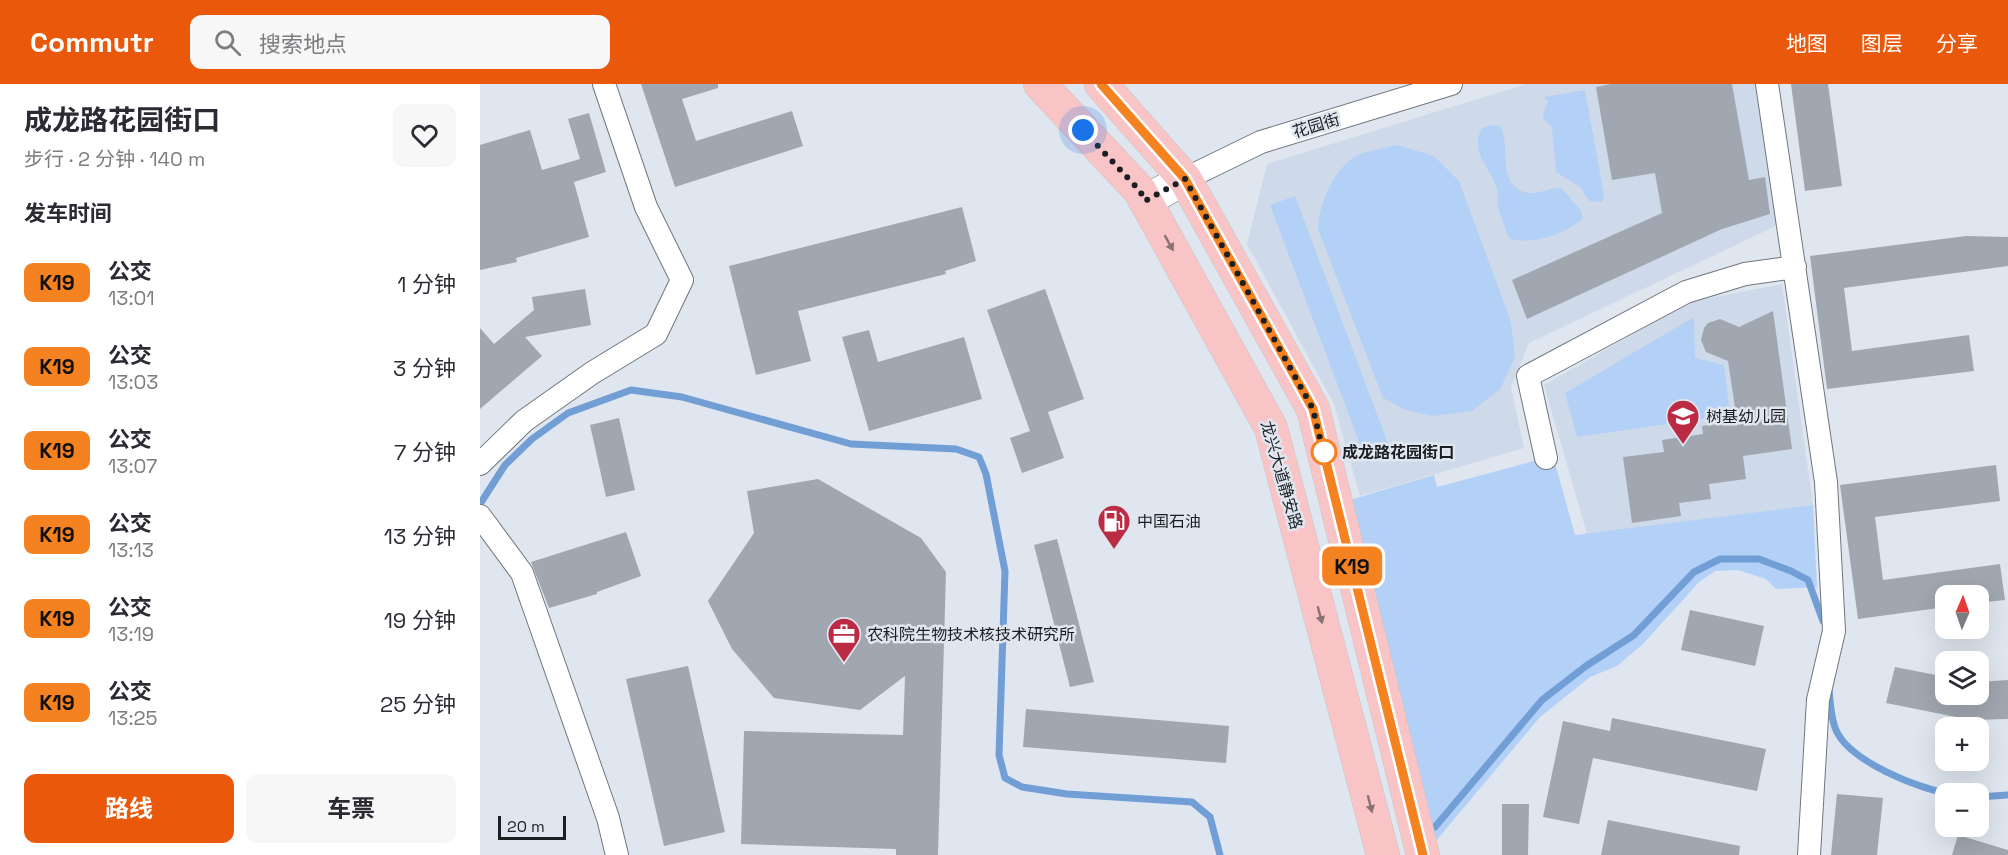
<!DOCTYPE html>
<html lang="zh">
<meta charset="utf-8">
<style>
:root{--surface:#fff;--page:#f7f7f7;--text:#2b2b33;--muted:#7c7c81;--accent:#ea580c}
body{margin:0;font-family:"Space Grotesk","Noto Sans SC",sans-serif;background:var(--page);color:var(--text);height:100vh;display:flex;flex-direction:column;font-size:22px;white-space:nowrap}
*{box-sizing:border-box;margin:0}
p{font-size:20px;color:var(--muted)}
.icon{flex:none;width:33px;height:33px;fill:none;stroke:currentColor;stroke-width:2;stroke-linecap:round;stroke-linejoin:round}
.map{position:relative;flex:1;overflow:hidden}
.side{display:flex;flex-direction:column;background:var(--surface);width:480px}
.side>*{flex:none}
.badge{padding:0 12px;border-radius:9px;font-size:21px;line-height:39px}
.needle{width:39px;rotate:2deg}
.tools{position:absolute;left:1455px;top:501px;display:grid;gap:12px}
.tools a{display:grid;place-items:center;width:54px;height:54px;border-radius:12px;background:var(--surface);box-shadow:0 6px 24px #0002;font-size:30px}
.scale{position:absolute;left:18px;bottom:15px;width:68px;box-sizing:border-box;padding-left:6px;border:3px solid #1c1f22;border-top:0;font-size:16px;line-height:21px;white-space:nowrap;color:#1c1f22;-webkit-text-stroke:4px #dfe6ef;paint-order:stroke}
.you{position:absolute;width:30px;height:30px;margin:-15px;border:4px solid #fff;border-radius:50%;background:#1a73e8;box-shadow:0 0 0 9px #1a73e833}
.map>.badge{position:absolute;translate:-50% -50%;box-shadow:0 0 0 3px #fff}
h2{padding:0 24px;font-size:22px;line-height:54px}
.round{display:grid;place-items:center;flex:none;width:63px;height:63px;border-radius:12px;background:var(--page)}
.overview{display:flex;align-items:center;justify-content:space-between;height:102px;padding:0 24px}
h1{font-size:28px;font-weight:700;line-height:45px}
.primary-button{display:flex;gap:12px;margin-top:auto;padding:12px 24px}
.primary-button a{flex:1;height:69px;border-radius:12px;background:var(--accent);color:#fff;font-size:24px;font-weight:700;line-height:69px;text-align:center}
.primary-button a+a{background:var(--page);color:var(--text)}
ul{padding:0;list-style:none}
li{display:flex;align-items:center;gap:18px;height:84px;padding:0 24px}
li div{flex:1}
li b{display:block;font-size:22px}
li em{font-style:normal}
li .badge{min-width:66px;font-weight:700;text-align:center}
header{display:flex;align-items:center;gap:36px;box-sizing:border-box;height:84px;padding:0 30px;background:var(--accent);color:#fff}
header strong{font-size:28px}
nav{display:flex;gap:33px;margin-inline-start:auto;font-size:21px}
.search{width:420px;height:54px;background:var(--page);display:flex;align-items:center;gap:15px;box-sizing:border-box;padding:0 21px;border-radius:12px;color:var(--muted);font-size:22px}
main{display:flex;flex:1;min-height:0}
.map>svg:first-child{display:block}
.built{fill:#cedae9}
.green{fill:#b3d0f7}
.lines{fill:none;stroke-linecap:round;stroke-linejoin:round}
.stream{stroke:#729ed6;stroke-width:7}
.building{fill:#a0a7b0}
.street-casing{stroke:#70767e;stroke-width:24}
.secondary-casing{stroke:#70767e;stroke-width:33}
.primary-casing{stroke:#c4c5c6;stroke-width:34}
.street{stroke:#fff;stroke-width:22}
.secondary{stroke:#fff;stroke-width:32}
.primary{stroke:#f8c4c6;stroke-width:33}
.oneway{fill:#8a7274}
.line-casing{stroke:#fff;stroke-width:14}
.line{stroke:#f58220;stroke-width:9}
.walk{stroke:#1c1f22;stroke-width:6;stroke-dasharray:0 10.8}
.stop-dot{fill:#fff;stroke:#f58220;stroke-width:3}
.labels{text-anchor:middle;stroke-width:5;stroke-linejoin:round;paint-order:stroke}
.street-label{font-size:16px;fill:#1c1f22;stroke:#dfe6ef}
.poi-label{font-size:16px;fill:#1c1f22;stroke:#dfe6ef;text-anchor:start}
.stop-label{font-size:16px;font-weight:bold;fill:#1c1f22;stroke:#dfe6ef;text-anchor:start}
</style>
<header>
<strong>Commutr</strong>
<div class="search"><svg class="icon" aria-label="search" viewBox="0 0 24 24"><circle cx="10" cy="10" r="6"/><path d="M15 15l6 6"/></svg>搜索地点</div>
<nav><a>地图</a><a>图层</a><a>分享</a></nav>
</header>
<main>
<section class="side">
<div class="overview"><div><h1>成龙路花园街口</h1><p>步行 · 2 分钟 · 140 m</p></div><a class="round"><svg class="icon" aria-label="heart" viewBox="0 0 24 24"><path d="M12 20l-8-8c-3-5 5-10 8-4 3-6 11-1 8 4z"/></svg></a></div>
<h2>发车时间</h2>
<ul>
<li><span class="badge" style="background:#f58220;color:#111">K19</span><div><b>公交</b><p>13:01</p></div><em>1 分钟</em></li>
<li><span class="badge" style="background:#f58220;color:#111">K19</span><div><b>公交</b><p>13:03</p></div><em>3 分钟</em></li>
<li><span class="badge" style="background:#f58220;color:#111">K19</span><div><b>公交</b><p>13:07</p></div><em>7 分钟</em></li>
<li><span class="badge" style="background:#f58220;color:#111">K19</span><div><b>公交</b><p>13:13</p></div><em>13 分钟</em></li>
<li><span class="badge" style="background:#f58220;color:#111">K19</span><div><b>公交</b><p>13:19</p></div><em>19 分钟</em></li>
<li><span class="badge" style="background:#f58220;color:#111">K19</span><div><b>公交</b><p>13:25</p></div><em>25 分钟</em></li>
</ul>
<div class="primary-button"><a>路线</a><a>车票</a></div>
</section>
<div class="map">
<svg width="1528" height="771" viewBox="0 0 1528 771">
<rect width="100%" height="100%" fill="#dfe6ef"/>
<path class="built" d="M1046,0H1276L1298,141L1049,259L1031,303L1044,364L880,412L854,320L767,160L787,80Z
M1302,200L1333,421L1107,450L1064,301L1210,218Z"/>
<path class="green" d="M1105,6L1124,111L1122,118L1109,117L1100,103L1076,88L1072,43L1064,36L1063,30L1068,18L1065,13Z
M1012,41L1020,42C1032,60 1015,98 1045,108C1057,112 1069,103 1081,104L1100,125L1103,134C1086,150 1051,162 1029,154C1025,144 1021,133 1018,123C1016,117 1019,110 1017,104C1010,83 989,68 1002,44Z
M917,61L954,72L979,97L1031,238L1035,274L1020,305L992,327L953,332L926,326L903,314L838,145C839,119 854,82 880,70C892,66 906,64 917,61Z
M815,112L912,370L887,379L790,121Z
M1214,233L1215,274L1244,281L1250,331L1097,353L1085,309Z
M1073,372L1095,451L1333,421L1337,503L1296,505L1286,495L1258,486L1235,487L1219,498L1163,560L1137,582L1110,593L1060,633L955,758L870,416L954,391L957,403Z"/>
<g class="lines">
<path class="stream" d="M0,420L25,381L52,355L88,329L151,306L202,313L371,360L476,365L499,373L506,390L525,487L519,671L525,694L542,703L587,710L712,718L730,733L740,771
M1349,605C1350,617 1351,635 1356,646C1369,677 1440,706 1472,710
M1498,713L1528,711
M955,743L1062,616L1106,582L1154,551L1214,488L1240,475H1279L1311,487L1328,496L1343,537"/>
</g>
<path class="building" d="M161,0H238V4L202,15L216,57L312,27L323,62L195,103Z
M1131,0H1252L1269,96L1285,93L1290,130L1242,145L1047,235L1032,196L1182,129L1175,89L1132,96L1116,3Z
M1311,0H1348L1362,102L1325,107Z
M109,29L126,88L94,98L109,153L36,174L37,178L0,186V61L50,46L62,86L100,75L88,35Z
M482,123L496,177L465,187L466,190L318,227L331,277L276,291L249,182Z
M1486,152L1528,153V182L1364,204L1372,267L1489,251L1494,287L1347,305L1330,172Z
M105,205L111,241L45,253L62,272L0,325V244L14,260L54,226L52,213Z
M565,205L604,315L568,328L584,374L542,389L530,354L550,347L507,226Z
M1293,227L1312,365L1263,372L1266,395L1229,400L1231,415L1199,419L1201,432L1152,439L1143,373L1184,368L1182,356L1223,350L1222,342L1257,337L1248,277L1226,268L1221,256L1224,244L1228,239L1240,235L1259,243Z
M389,246L398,278L484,253L502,315L389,347L362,253Z
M139,334L155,406L126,413L110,341Z
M1516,381L1520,417L1395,433L1403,496L1520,480L1525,516L1498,519V512H1466V523L1378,535L1360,401Z
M338,395L441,454L466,488L458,771H416V765L261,760L264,647L423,651L425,592L380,626L294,614L252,565L228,517L274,449L267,407Z
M146,448L161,492L117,508V510L69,524L51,478Z
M577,455L614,598L590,603L554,461Z
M1210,526L1284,542L1275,582L1201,566Z
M208,582L245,748L184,762L146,595Z
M1415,583L1466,593V610H1498V598L1528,596V635L1491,636L1406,619Z
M546,625L749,642L746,679L543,663Z
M1132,634L1286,665L1277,707L1113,674L1099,740L1063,733L1083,637L1130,647Z
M1357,710L1403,714L1397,771H1351Z
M1022,720H1049L1048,771H1022Z
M1128,736L1260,762L1259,771H1121Z
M1478,751L1528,766V771H1472Z"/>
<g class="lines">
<defs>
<path id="street" d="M1287,0L1346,398L1354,547L1338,616L1329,771
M705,95L781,58L971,0
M1066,374L1048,292L1206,208L1265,190L1315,183
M0,380L44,337L112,289L176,250L202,196L166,123L124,0
M0,432L42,489L128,734L137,771"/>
<path id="secondary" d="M665,117L705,95"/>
<path id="primary" d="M560,0L660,107L791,344L903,771
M621,0L705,95L833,325L943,771"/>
</defs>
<use href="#street" class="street-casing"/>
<use href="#secondary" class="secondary-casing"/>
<use href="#primary" class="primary-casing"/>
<use href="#street" class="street"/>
<use href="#secondary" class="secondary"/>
<use href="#primary" class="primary"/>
</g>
<defs><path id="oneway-solid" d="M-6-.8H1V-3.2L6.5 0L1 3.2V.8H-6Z" transform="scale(1.5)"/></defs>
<g class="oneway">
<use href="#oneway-solid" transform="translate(689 159) rotate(61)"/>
<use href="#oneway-solid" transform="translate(840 531) rotate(75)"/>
<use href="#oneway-solid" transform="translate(890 720) rotate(76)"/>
</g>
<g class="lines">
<defs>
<path id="line" d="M621,0L705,95L833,325L943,771"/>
</defs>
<use href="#line" class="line-casing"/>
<use href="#line" class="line"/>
<path class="walk" d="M603,46L660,107L665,117L705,95L833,325L844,371V368"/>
</g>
<defs>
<symbol id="school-pin" viewBox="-11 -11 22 30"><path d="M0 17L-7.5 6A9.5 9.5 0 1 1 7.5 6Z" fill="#bc2b44" stroke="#dfe6ef"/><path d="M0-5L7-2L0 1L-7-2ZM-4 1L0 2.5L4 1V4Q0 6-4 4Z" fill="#fff"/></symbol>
<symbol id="fuel-pin" viewBox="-11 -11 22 30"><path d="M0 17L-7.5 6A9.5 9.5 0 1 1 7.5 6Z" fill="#bc2b44" stroke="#dfe6ef"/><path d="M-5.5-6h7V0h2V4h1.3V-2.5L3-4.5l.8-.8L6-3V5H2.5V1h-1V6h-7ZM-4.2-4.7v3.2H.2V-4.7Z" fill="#fff"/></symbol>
<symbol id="office-pin" viewBox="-11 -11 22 30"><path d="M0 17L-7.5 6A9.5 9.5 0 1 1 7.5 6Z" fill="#bc2b44" stroke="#dfe6ef"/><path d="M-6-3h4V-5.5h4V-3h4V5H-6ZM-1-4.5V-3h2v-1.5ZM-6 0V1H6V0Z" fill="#fff"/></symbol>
</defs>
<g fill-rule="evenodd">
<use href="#school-pin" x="1184" y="313" width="38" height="52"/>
<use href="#fuel-pin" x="615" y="418" width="38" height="52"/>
<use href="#office-pin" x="345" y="531" width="38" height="52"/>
</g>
<circle class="stop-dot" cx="844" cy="368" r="12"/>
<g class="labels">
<g class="street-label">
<text transform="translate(836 41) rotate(-17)" y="6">花园街</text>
<text transform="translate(802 391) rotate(74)" y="6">龙兴大道静安路</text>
</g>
<g class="poi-label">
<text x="1226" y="338">树基幼儿园</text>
<text x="657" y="443">中国石油</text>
<text x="387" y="556">农科院生物技术核技术研究所</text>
</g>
<g class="stop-label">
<text x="862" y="374">成龙路花园街口</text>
</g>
</g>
</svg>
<div class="tools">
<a><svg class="needle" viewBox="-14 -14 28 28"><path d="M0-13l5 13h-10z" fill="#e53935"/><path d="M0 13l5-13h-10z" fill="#7c7c81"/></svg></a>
<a><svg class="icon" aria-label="layers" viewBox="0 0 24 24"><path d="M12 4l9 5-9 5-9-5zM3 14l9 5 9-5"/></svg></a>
<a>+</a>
<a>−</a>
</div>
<div class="scale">20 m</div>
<div class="you" style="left:603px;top:46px"></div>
<b class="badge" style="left:872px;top:482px;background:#f58220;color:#111">K19</b>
</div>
</main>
